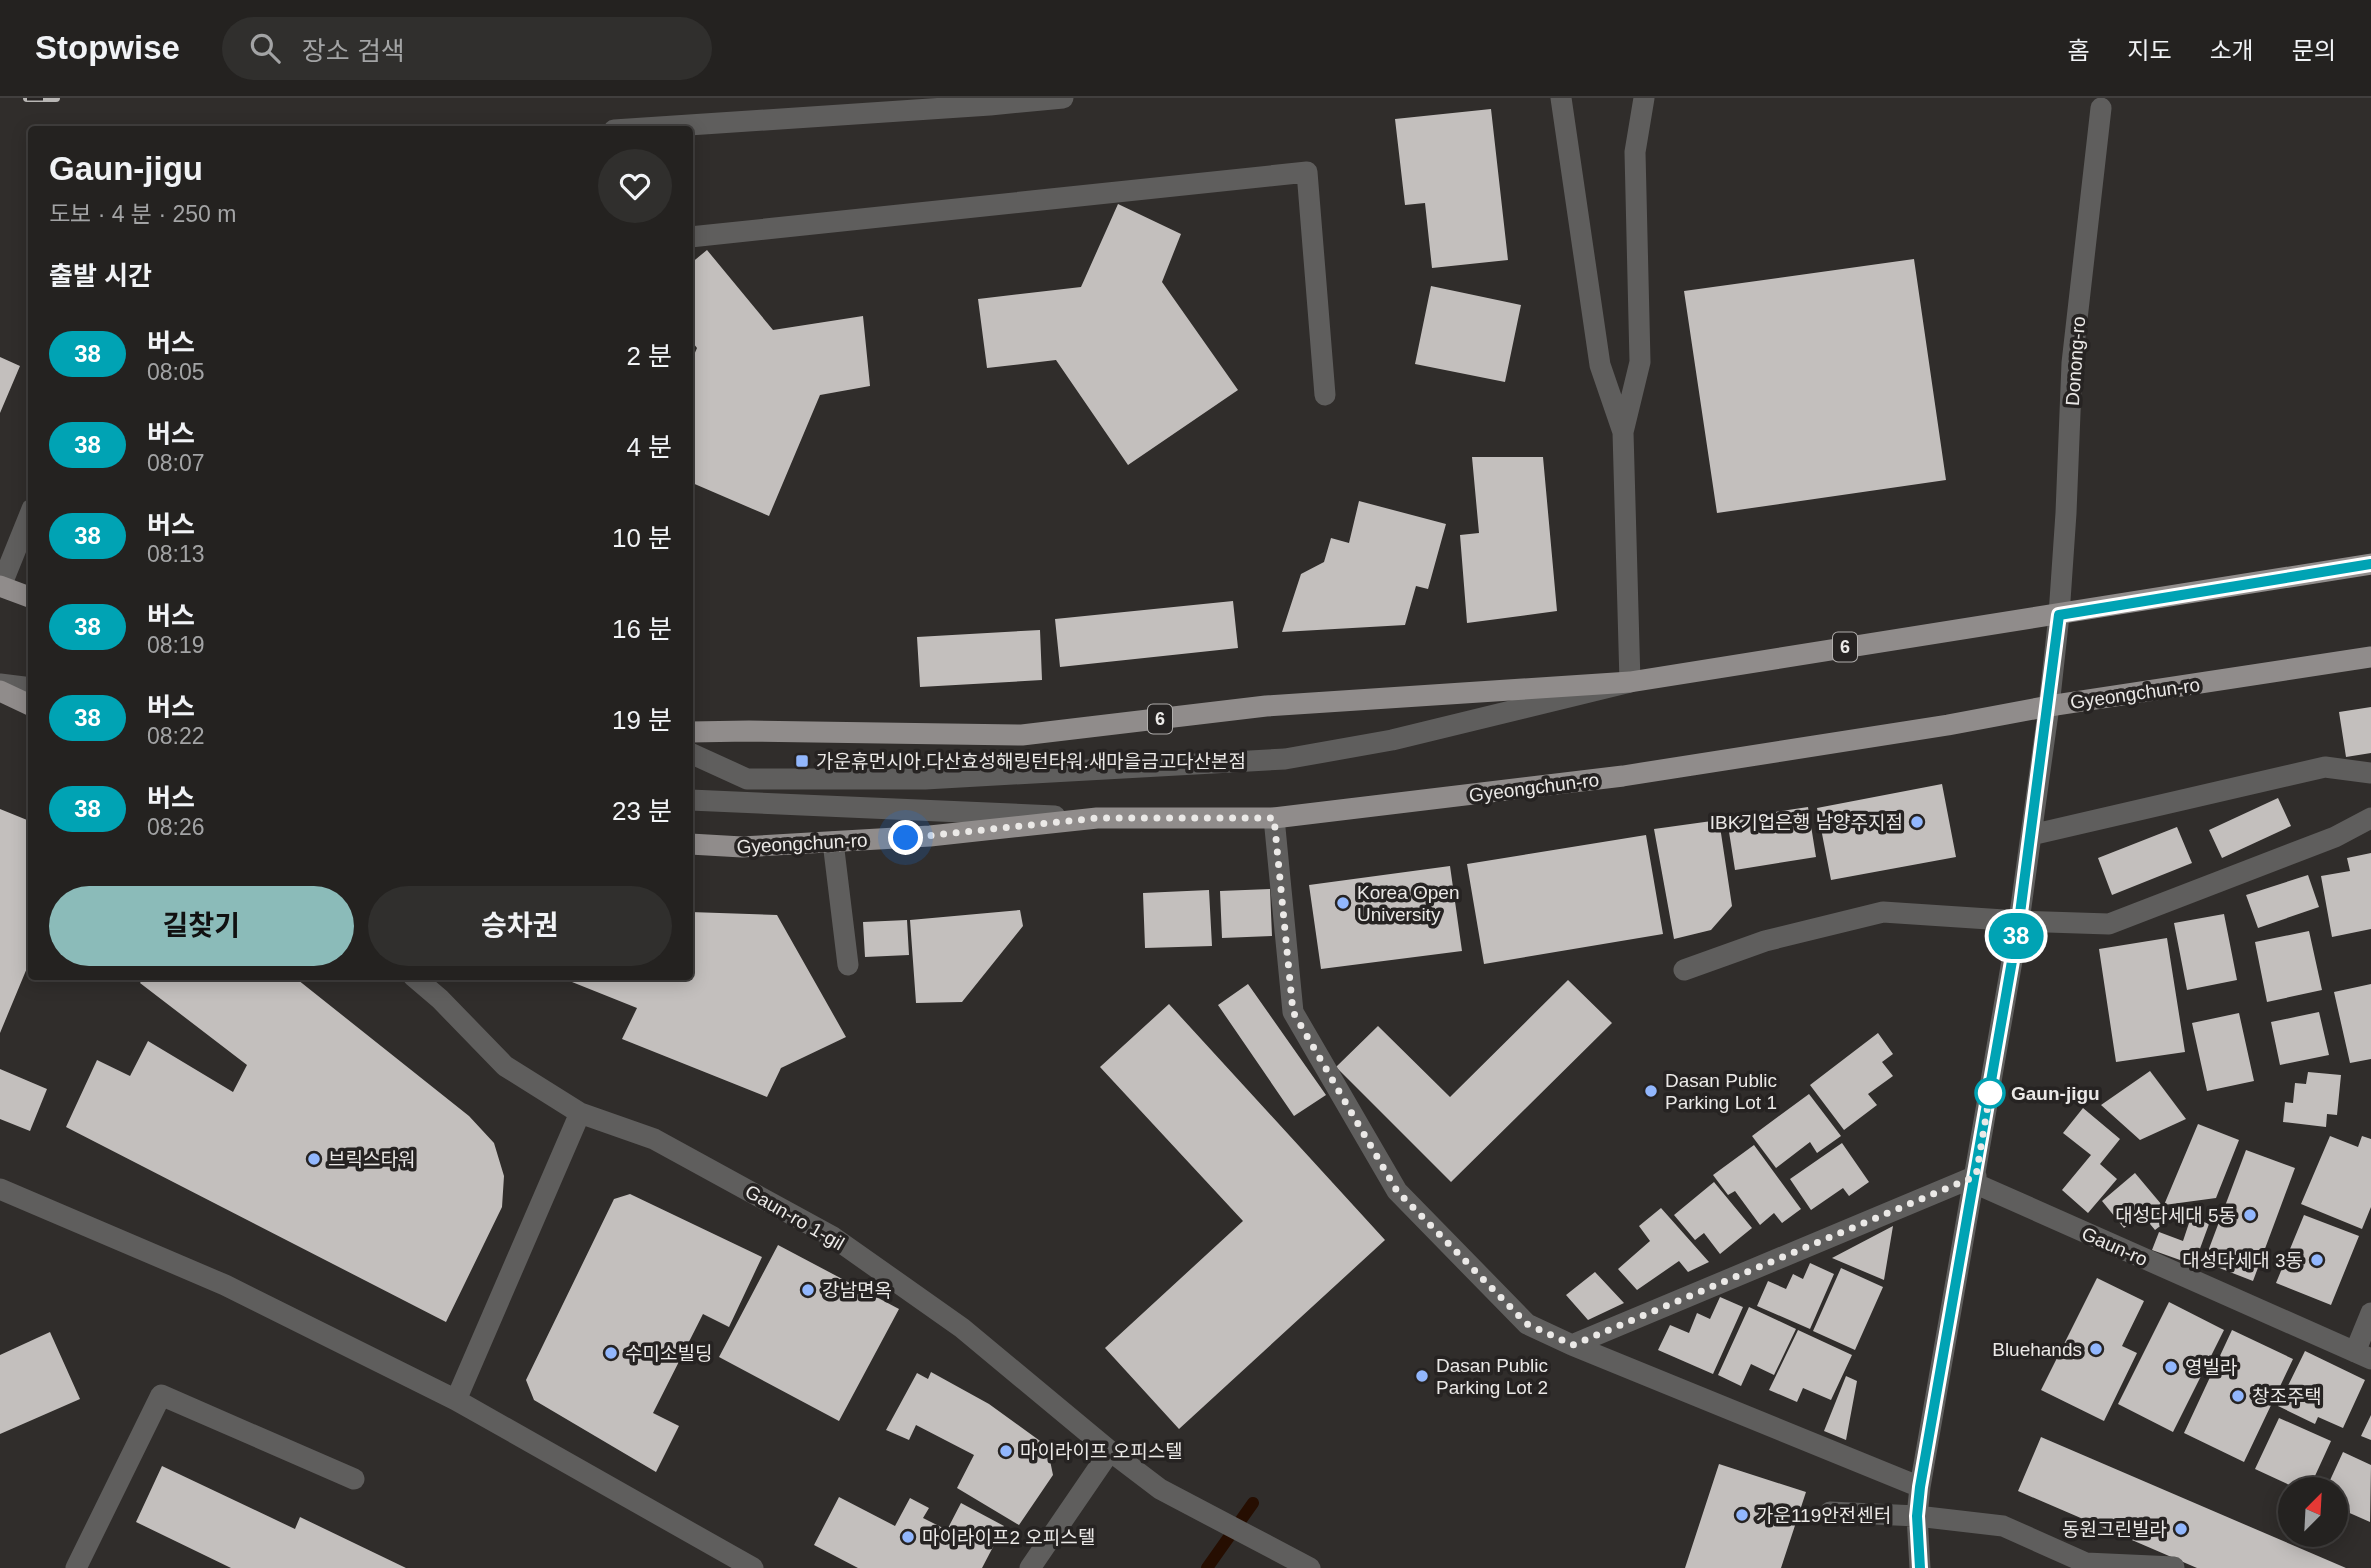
<!DOCTYPE html>
<html lang="ko">
<meta charset="utf-8">
<style>
:root{--surface:#242220;--page:#302f2d;--text:#f1f3f6;--muted:#a3a4a5;--line:#413f3e;--accent:#8bbbb9}
body{margin:0;font-family:Arial,"Noto Sans KR",sans-serif;background:var(--page);color:var(--text);height:100vh;display:flex;flex-direction:column;font-size:26px;white-space:nowrap}
*{box-sizing:border-box;margin:0}
p{font-size:23px;color:var(--muted)}
.icon{flex:none;width:38px;height:38px;fill:none;stroke:currentColor;stroke-width:2;stroke-linecap:round;stroke-linejoin:round}
.map{position:relative;flex:1;overflow:hidden}
.details{position:absolute;left:28px;top:28px;width:665px;height:854px;display:flex;flex-direction:column;background:var(--surface);border-radius:7px;box-shadow:0 4px 18px #0003,0 0 0 2px var(--line)}
.details>*{flex:none}
.badge{padding:0 14px;border-radius:23px;font-size:24px;line-height:46px}
.needle{width:46px;rotate:24deg}
.buttons{position:absolute;left:2278px;top:1379px;display:grid;gap:14px}
.buttons a{display:grid;place-items:center;width:70px;height:70px;border-radius:50%;background:var(--surface);box-shadow:0 4px 18px #0003,0 0 0 2px var(--line);font-size:35px}
.you{position:absolute;width:35px;height:35px;margin:-18px;border:5px solid #fff;border-radius:50%;background:#1a73e8;box-shadow:0 0 0 10px #1a73e833}
.map>.badge{position:absolute;translate:-50% -50%;box-shadow:0 0 0 4px #fff}
h2{padding:0 21px;font-size:26px;line-height:63px}
.round{display:grid;place-items:center;flex:none;width:74px;height:74px;border-radius:37px;background:var(--page)}
.headline{display:flex;align-items:center;justify-content:space-between;height:119px;padding:0 21px}
h1{font-size:33px;font-weight:700;line-height:52px}
.cta{display:flex;gap:14px;margin-top:auto;padding:14px 21px}
.cta a{flex:1;height:80px;border-radius:42px;background:var(--accent);color:#111;font-size:28px;font-weight:700;line-height:80px;text-align:center}
.cta a+a{background:var(--page);color:var(--text)}
ul{padding:0;list-style:none}
li{display:flex;align-items:center;gap:21px;height:91px;padding:0 21px}
li div{flex:1}
li b{display:block;font-size:26px}
li em{font-style:normal}
li .badge{min-width:77px;font-weight:700;text-align:center}
header{display:flex;align-items:center;gap:42px;box-sizing:border-box;height:98px;padding:0 35px;background:var(--surface);border-bottom:2px solid var(--line)}
header strong{font-size:33px}
nav{display:flex;gap:38px;margin-inline-start:auto;font-size:24px}
.search{width:490px;height:63px;background:var(--page);display:flex;align-items:center;gap:18px;box-sizing:border-box;padding:0 24px;border-radius:38px;color:var(--muted);font-size:26px}
.map>svg:first-child{display:block}
.lines{fill:none;stroke-linecap:round;stroke-linejoin:round}
.stream{stroke:#260e01;stroke-width:12}
.building{fill:#c3bfbd}
.minor{stroke:#5f5e5d;stroke-width:21}
.major{stroke:#908c8b;stroke-width:21}
.rail-casing{stroke:#b8b6b4;stroke-width:8}
.rail{stroke:#262322;stroke-width:5;stroke-dasharray:16;stroke-linecap:butt}
.line-casing{stroke:#fff;stroke-width:16}
.line{stroke:#00a3b4;stroke-width:10}
.walk{stroke:#ebe9e7;stroke-width:7;stroke-dasharray:0 12.6}
.poi-dot{fill:#92b7fd;stroke:#262322;stroke-width:2.5}
.stop-dot{fill:#fff;stroke:#00a3b4;stroke-width:3.5}
.labels{text-anchor:middle;stroke-width:7;stroke-linejoin:round;paint-order:stroke}
.shield{fill:#262322;stroke:#b0aeac;stroke-width:2}
.shield-label{font-size:18px;font-weight:bold;fill:#ebe9e7}
.street-label{font-size:19px;fill:#ebe9e7;stroke:#262322}
.poi-label{font-size:19px;fill:#ebe9e7;stroke:#262322;text-anchor:start}
.stop-label{font-size:19px;font-weight:bold;fill:#ebe9e7;stroke:#262322;text-anchor:start}
</style>
<header>
<strong>Stopwise</strong>
<div class="search"><svg class="icon" aria-label="search" viewBox="0 0 24 24"><circle cx="10" cy="10" r="6"/><path d="M15 15l6 6"/></svg>장소 검색</div>
<nav><a>홈</a><a>지도</a><a>소개</a><a>문의</a></nav>
</header>
<div class="map">
<svg width="2371" height="1470" viewBox="0 0 2371 1470">
<rect width="100%" height="100%" fill="#302d2b"/>
<g class="lines">
<path class="stream" d="M1207,1470L1253,1405"/>
</g>
<path class="building" d="M1491,11L1508,162L1432,170L1425,105L1405,107L1395,21Z
M1118,106L1181,136L1162,184L1238,292L1128,367L1056,262L987,270L978,201L1081,189Z
M707,152L773,232L863,218L870,288L820,297L769,418L690,384V266L697,250L690,241V166Z
M1914,161L1946,382L1717,415L1684,193Z
M1431,188L1521,207L1505,284L1415,266Z
M0,259L20,268L0,315Z
M1472,359H1543L1557,513L1467,525L1460,437L1479,435Z
M1359,403L1446,426L1428,491L1416,488L1405,527L1282,534L1301,476L1324,464L1331,440L1349,445Z
M1233,503L1238,550L1060,569L1055,521Z
M1040,532L1042,582L920,589L917,539Z
M2371,609V655L2346,659L2339,614Z
M1942,686L1956,759L1831,782L1817,710Z
M2278,700L2291,728L2222,760L2209,732Z
M1808,709L1816,759L1735,772L1727,721Z
M0,711L32,724V858L0,935Z
M1719,722L1732,808L1711,832L1674,841L1654,731Z
M2177,729L2192,765L2112,797L2098,760Z
M1646,737L1663,836L1484,866L1467,766Z
M2371,755V831L2332,839L2321,778L2350,773L2347,760Z
M1450,768L1462,853L1321,871L1309,787Z
M2308,777L2319,809L2258,830L2246,797Z
M1270,791L1272,838L1222,840L1220,793Z
M1209,792L1212,848L1145,850L1143,795Z
M1020,812L1023,828L962,904L916,905L910,822Z
M690,814L777,817L846,939L781,970L767,999L622,941L637,910L572,884L576,878H690Z
M2224,816L2237,882L2187,892L2174,825Z
M907,822L909,857L865,859L863,824Z
M2309,833L2322,892L2267,904L2255,844Z
M2167,840L2185,954L2116,964L2099,851Z
M145,878H293L469,1018L494,1045L504,1078L502,1109L446,1224L66,1029L97,962L130,978L148,943L233,994L247,967L140,885Z
M1568,882L1612,925L1451,1084L1336,969L1378,928L1450,999Z
M1248,886L1326,997L1294,1018L1218,907Z
M2371,886V961L2350,965L2334,894Z
M1169,906L1385,1142L1179,1331L1105,1250L1243,1123L1100,969Z
M2319,914L2329,957L2280,967L2271,924Z
M2239,915L2254,983L2207,993L2192,925Z
M1878,935L1893,956L1882,964L1893,978L1868,996L1877,1007L1844,1032L1810,987Z
M0,971L47,991L30,1033L0,1021Z
M2150,973L2186,1021L2140,1042L2101,1007Z
M2308,974L2341,977L2337,1017L2327,1016L2326,1029L2283,1024L2285,1004L2293,1005L2295,985L2306,986Z
M1809,996L1841,1038L1817,1055L1810,1044L1776,1070L1752,1038Z
M2083,1010L2120,1041L2100,1066L2117,1081L2088,1115L2062,1092L2091,1057L2063,1035Z
M2198,1026L2239,1042L2216,1100L2164,1107Z
M2330,1038L2358,1049L2362,1038L2371,1041V1109L2362,1131L2301,1106Z
M1842,1045L1869,1084L1849,1098L1843,1090L1811,1112L1790,1081Z
M1754,1047L1801,1111L1782,1125L1774,1115L1760,1127L1735,1093L1728,1097L1713,1077Z
M2246,1052L2295,1070L2253,1183L2204,1164Z
M2135,1075L2172,1119L2155,1132L2141,1115L2124,1130L2102,1103Z
M1714,1084L1752,1130L1720,1156L1704,1135L1695,1142L1674,1117Z
M630,1096L762,1159L729,1229L703,1216L653,1315L679,1328L656,1374L534,1302L526,1282L614,1101Z
M1661,1110L1709,1164L1688,1174L1679,1163L1637,1192L1618,1171L1650,1143L1639,1128Z
M2304,1117L2359,1138L2331,1207L2276,1185Z
M2191,1119L2209,1126L2194,1167L2152,1152L2159,1134L2183,1143Z
M1893,1128L1884,1182L1832,1160Z
M778,1147L899,1211L839,1323L719,1259Z
M1810,1165L1834,1176L1810,1231L1757,1208L1768,1183L1786,1191L1793,1176L1803,1181Z
M1841,1170L1883,1189L1855,1252L1813,1233Z
M1595,1174L1624,1205L1588,1222L1566,1197Z
M2097,1180L2144,1203L2122,1248L2137,1255L2104,1323L2041,1292Z
M1720,1199L1743,1209L1713,1276L1658,1252L1670,1227L1689,1235L1697,1215L1710,1221Z
M2169,1204L2224,1232L2173,1334L2118,1306Z
M1749,1209L1796,1231L1774,1277L1751,1266L1741,1288L1718,1277Z
M1798,1232L1852,1257L1831,1302L1803,1290L1797,1304L1769,1292Z
M2232,1232L2293,1261L2244,1364L2184,1335Z
M50,1234L80,1301L0,1336V1257Z
M2305,1253L2365,1282L2343,1330L2318,1319L2315,1326L2278,1308Z
M931,1274L989,1306L1047,1348L1053,1377L1019,1427L957,1390L974,1357L916,1327L909,1342L886,1332L917,1275L928,1281Z
M1846,1278L1857,1283L1846,1342L1824,1333Z
M2371,1317V1342L2361,1338Z
M2279,1320L2331,1343L2309,1391H2298L2255,1371Z
M2041,1339L2346,1470H2197L2018,1393Z
M2343,1354L2371,1367L2370,1424L2336,1409V1391H2326Z
M1719,1366L1806,1394L1781,1470H1685Z
M162,1368L295,1431L300,1419L406,1470H231L136,1424Z
M839,1399L895,1428L910,1400L929,1410L923,1420L947,1432L961,1405L1004,1428L982,1470H858L814,1447Z"/>
<g class="lines">
<path class="minor" d="M1561,0L1600,267L1623,334
M614,32L990,7L1063,0
M690,139L1307,74L1325,297
M1,488L32,411
M0,586L32,590
M690,655L747,681H925L1285,661L1392,642L1630,584L1623,334L1640,264L1635,54L1644,0
M690,702L1055,718
M1274,720L1293,914L1397,1093L1527,1226L1572,1247L1920,1389
M2031,737L2325,669L2371,675
M833,744L848,867
M1684,872L1765,843L1883,814L2019,823L2109,826L2335,739L2371,720
M413,878L440,901L505,968L580,1015L654,1041L833,1139L962,1230L1110,1353L1160,1391L1310,1470
M1974,1085L2371,1261
M0,1091L225,1187L456,1302L580,1015
M1572,1247L1976,1078
M2355,1254L2371,1215
M456,1302L753,1470
M1830,1414L1917,1418L2003,1428L2086,1465L2174,1469
M76,1470L161,1297L354,1381
M1030,1470L1110,1353
M1920,1470L1917,1418L1920,1389L2019,823L2049,608L2059,517L2066,415L2072,265L2101,10"/>
<path class="major" d="M0,488L32,500
M0,593L32,608
M690,634L749,633L1022,637L1266,608L1630,584L2371,466
M690,746L742,749L930,738L1097,720H1274L1623,678L1948,627L2049,608L2371,559"/>
<defs>
<path id="rail" d="M27,0H56"/>
</defs>
<use href="#rail" class="rail-casing"/>
<use href="#rail" class="rail"/>
</g>
<g class="lines">
<defs>
<path id="line" d="M1920,1470L1917,1418L1920,1389L2019,823L2059,517L2371,466"/>
</defs>
<use href="#line" class="line-casing"/>
<use href="#line" class="line"/>
<path class="walk" d="M906,740L1097,720H1274L1293,914L1397,1093L1527,1226L1573,1247L1976,1078L1990,995"/>
</g>
<g class="poi-dot">
<rect x="795" y="656" width="14" height="14" rx="3.5"/>
<circle cx="1917" cy="724" r="7"/>
<circle cx="1343" cy="805" r="7"/>
<circle cx="1651" cy="993" r="7"/>
<circle cx="314" cy="1061" r="7"/>
<circle cx="2250" cy="1117" r="7"/>
<circle cx="2317" cy="1162" r="7"/>
<circle cx="808" cy="1192" r="7"/>
<circle cx="2096" cy="1251" r="7"/>
<circle cx="611" cy="1255" r="7"/>
<circle cx="2171" cy="1269" r="7"/>
<circle cx="1422" cy="1278" r="7"/>
<circle cx="2238" cy="1298" r="7"/>
<circle cx="1006" cy="1353" r="7"/>
<circle cx="1742" cy="1417" r="7"/>
<circle cx="2181" cy="1431" r="7"/>
<circle cx="908" cy="1439" r="7"/>
</g>
<circle class="stop-dot" cx="1990" cy="995" r="14"/>
<g class="labels">
<g class="shield">
<rect x="1833" y="534.5" width="24" height="29" rx="5"/>
<rect x="1148" y="606.5" width="24" height="29" rx="5"/>
</g>
<g class="shield-label">
<text x="1845" y="555">6</text>
<text x="1160" y="627">6</text>
</g>
<g class="street-label">
<text transform="translate(2075 263) rotate(-86)" y="7">Donong-ro</text>
<text transform="translate(2135 595) rotate(-8)" y="7">Gyeongchun-ro</text>
<text transform="translate(1534 689) rotate(-7)" y="7">Gyeongchun-ro</text>
<text transform="translate(802 745) rotate(-3)" y="7">Gyeongchun-ro</text>
<text transform="translate(795 1119) rotate(30)" y="7">Gaun-ro 1-gil</text>
<text transform="translate(2115 1148) rotate(24)" y="7">Gaun-ro</text>
</g>
<g class="poi-label">
<text x="816" y="670">가운휴먼시아.다산효성해링턴타워.새마을금고다산본점</text>
<text x="1903" y="731" text-anchor="end">IBK기업은행 남양주지점</text>
<text x="1357" y="801">Korea Open<tspan x="1357" dy="22">University</tspan></text>
<text x="1665" y="989">Dasan Public<tspan x="1665" dy="22">Parking Lot 1</tspan></text>
<text x="328" y="1068">브릭스타워</text>
<text x="2236" y="1124" text-anchor="end">대성다세대 5동</text>
<text x="2303" y="1169" text-anchor="end">대성다세대 3동</text>
<text x="822" y="1199">강남면옥</text>
<text x="2082" y="1258" text-anchor="end">Bluehands</text>
<text x="625" y="1262">수미소빌딩</text>
<text x="1436" y="1274">Dasan Public<tspan x="1436" dy="22">Parking Lot 2</tspan></text>
<text x="2185" y="1276">영빌라</text>
<text x="2252" y="1305">창조주택</text>
<text x="1020" y="1360">마이라이프 오피스텔</text>
<text x="1756" y="1424">가운119안전센터</text>
<text x="2167" y="1438" text-anchor="end">동원그린빌라</text>
<text x="922" y="1446">마이라이프2 오피스텔</text>
</g>
<g class="stop-label">
<text x="2011" y="1002">Gaun-jigu</text>
</g>
</g>
</svg>
<div class="buttons">
<a><svg class="needle" viewBox="-14 -14 28 28"><path d="M0-13l5 13h-10z" fill="#e53935"/><path d="M0 13l5-13h-10z" fill="#a3a4a5"/></svg></a>
</div>
<div class="you" style="left:906px;top:740px"></div>
<b class="badge" style="left:2016px;top:838px;background:#00a3b4;color:#fff">38</b>
<section class="details">
<div class="headline"><div><h1>Gaun-jigu</h1><p>도보 · 4 분 · 250 m</p></div><a class="round"><svg class="icon" aria-label="heart" viewBox="0 0 24 24"><path d="M12 20l-8-8c-3-5 5-10 8-4 3-6 11-1 8 4z"/></svg></a></div>
<h2>출발 시간</h2>
<ul>
<li><span class="badge" style="background:#00a3b4;color:#fff">38</span><div><b>버스</b><p>08:05</p></div><em>2 분</em></li>
<li><span class="badge" style="background:#00a3b4;color:#fff">38</span><div><b>버스</b><p>08:07</p></div><em>4 분</em></li>
<li><span class="badge" style="background:#00a3b4;color:#fff">38</span><div><b>버스</b><p>08:13</p></div><em>10 분</em></li>
<li><span class="badge" style="background:#00a3b4;color:#fff">38</span><div><b>버스</b><p>08:19</p></div><em>16 분</em></li>
<li><span class="badge" style="background:#00a3b4;color:#fff">38</span><div><b>버스</b><p>08:22</p></div><em>19 분</em></li>
<li><span class="badge" style="background:#00a3b4;color:#fff">38</span><div><b>버스</b><p>08:26</p></div><em>23 분</em></li>
</ul>
<div class="cta"><a>길찾기</a><a>승차권</a></div>
</section>
</div>
